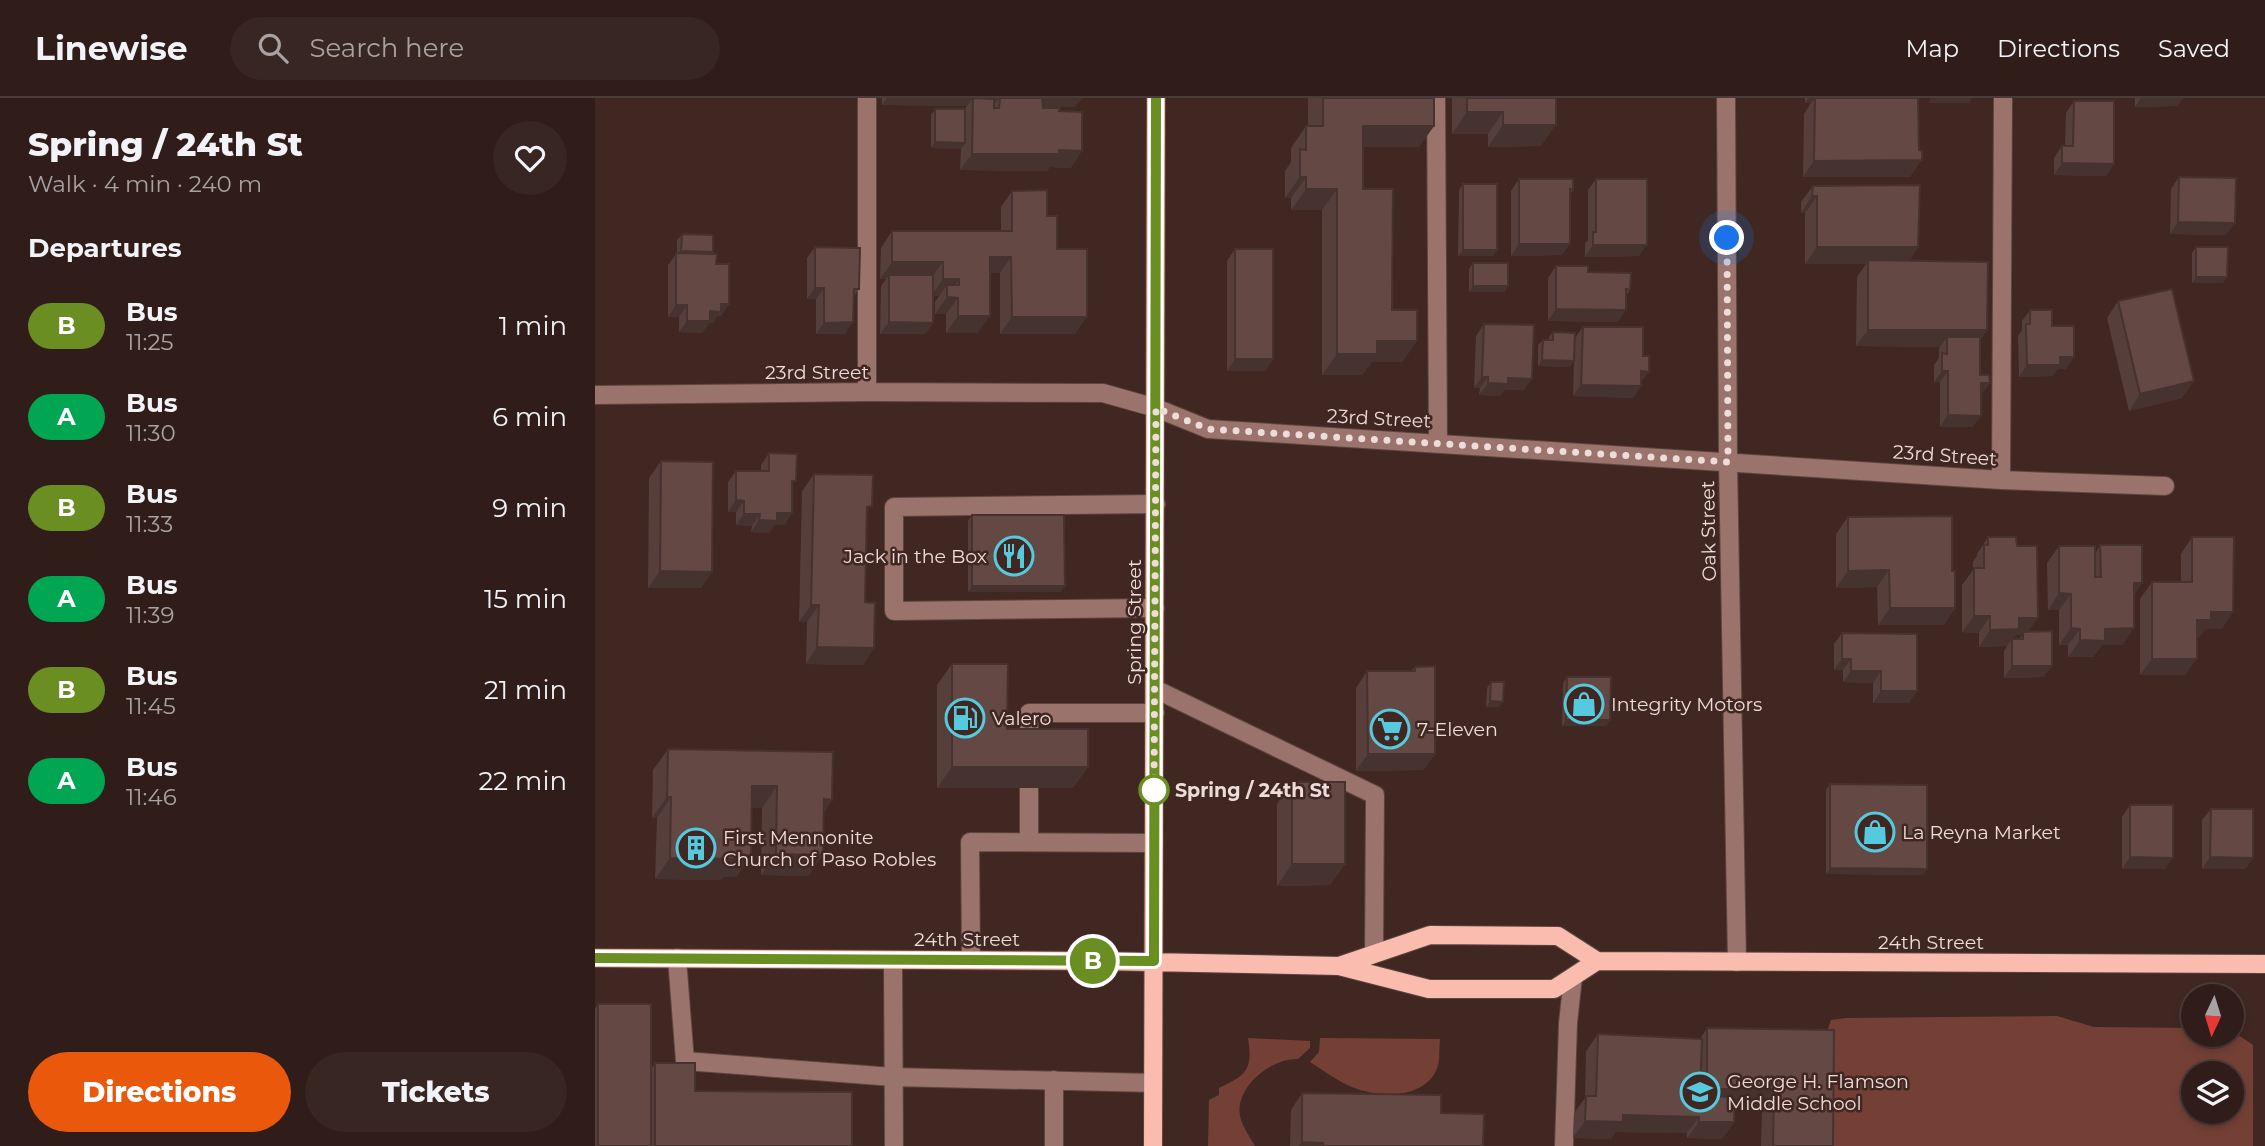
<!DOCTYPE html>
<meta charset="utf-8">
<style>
:root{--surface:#301d1a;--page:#382623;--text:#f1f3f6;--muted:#a8a2a2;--line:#4b3b39;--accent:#ea580c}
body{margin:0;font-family:Montserrat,sans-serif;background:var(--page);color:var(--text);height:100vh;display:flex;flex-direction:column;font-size:26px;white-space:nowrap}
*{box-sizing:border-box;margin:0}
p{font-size:23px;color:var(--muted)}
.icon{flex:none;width:38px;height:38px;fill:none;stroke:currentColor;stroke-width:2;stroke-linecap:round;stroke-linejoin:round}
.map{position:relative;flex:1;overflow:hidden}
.side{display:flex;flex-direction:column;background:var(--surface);width:595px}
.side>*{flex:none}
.badge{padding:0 14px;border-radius:23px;font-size:24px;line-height:46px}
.needle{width:46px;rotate:184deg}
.tools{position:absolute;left:1586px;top:886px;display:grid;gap:14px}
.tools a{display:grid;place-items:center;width:63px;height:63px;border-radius:50%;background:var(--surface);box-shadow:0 4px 10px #0003,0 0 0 2px var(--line);font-size:35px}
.you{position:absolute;width:35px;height:35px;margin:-18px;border:5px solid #fff;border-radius:50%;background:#1a73e8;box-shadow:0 0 0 10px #1a73e833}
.map>.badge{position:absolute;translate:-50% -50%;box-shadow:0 0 0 4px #fff}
h2{padding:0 28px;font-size:26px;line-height:63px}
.round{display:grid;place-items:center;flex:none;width:74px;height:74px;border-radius:37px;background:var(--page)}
.headline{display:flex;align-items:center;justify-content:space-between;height:119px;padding:0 28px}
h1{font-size:33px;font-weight:800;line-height:52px}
.cta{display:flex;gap:14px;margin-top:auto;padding:14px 28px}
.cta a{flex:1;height:80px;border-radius:42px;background:var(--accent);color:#fff;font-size:28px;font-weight:800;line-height:80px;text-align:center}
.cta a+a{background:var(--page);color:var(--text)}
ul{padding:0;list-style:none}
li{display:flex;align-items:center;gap:21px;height:91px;padding:0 28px}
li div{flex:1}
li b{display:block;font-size:26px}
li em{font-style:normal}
li .badge{min-width:77px;font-weight:700;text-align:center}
header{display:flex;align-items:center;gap:42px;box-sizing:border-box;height:98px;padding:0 35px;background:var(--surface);border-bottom:2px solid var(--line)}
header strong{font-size:33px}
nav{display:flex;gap:38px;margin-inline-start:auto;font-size:24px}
.search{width:490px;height:63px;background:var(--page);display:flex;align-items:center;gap:18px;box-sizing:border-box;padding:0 24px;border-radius:38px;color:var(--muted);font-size:26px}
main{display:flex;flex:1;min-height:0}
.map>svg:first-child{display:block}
.green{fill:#744036;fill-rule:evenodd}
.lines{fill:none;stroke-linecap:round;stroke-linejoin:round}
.minor-casing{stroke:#5c443f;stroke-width:20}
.major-casing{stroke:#5c443f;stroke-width:20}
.minor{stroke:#9a736c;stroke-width:18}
.major{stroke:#fbbcb0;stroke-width:18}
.wall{fill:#563e3a;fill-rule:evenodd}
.shaded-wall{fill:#46322f}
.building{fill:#644843;stroke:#46322f;stroke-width:2}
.line-casing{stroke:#fff;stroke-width:16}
.line{stroke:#6b8e23;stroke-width:10}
.walk{stroke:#eddcd9;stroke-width:7;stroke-dasharray:0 12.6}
.stop-dot{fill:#fff;stroke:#6b8e23;stroke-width:3.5}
.labels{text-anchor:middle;stroke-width:5;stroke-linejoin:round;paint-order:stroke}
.street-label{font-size:19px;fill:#eddcd9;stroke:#402722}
.poi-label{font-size:19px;fill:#eddcd9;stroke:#402722;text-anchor:start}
.stop-label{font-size:19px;font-weight:bold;fill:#eddcd9;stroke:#402722;text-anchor:start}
</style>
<header>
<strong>Linewise</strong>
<div class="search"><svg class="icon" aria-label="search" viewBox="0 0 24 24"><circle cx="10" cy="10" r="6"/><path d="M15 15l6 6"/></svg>Search here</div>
<nav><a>Map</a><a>Directions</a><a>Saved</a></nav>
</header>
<main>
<section class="side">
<div class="headline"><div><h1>Spring / 24th St</h1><p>Walk · 4 min · 240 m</p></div><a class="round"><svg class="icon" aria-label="heart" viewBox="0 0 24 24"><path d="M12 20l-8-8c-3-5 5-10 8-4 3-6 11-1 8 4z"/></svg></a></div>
<h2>Departures</h2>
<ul>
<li><span class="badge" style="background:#6b8e23;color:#fff">B</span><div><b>Bus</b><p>11:25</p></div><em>1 min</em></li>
<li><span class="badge" style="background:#00a651;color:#fff">A</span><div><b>Bus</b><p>11:30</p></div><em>6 min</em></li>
<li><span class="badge" style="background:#6b8e23;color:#fff">B</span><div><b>Bus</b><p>11:33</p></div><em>9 min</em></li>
<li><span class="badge" style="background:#00a651;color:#fff">A</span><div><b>Bus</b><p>11:39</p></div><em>15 min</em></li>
<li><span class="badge" style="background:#6b8e23;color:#fff">B</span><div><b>Bus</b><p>11:45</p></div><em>21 min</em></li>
<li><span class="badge" style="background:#00a651;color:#fff">A</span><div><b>Bus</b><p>11:46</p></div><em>22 min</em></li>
</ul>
<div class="cta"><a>Directions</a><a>Tickets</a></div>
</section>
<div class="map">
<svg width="1670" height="1048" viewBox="0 0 1670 1048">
<rect width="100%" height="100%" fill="#402722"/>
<path class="green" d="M1462,918L1499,929L1598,930V936H1636V932L1658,947V1048H1226L1227,948L1236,922L1251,920ZM1598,975H1636V1013H1598Z
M653,940L715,943V950L703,961C677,960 640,988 645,1018C647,1028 655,1039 660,1048H613L614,1002L624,997V990C652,977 658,971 653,940Z
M725,940L845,941C844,949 845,960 843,968C833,997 799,999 773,994C752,990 732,975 715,964L724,954Z"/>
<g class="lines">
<defs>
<path id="minor" d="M841,0L843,345
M1131,0L1133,364L1142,864
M272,294V0
M0,297L272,294L508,295L561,310L613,331L1406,382L1570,388
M1406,382L1408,0
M560,510L299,513V409L561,406
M560,591L780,697L779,855
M434,653V615H560
M434,744V690
M82,860L90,963L298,979L558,985
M298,862L299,1048
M376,862L375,744L559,745
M459,982V1048
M969,1048L973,925L978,879"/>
<path id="major" d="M0,860L503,863L744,868L834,891H959L1002,863
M744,868L835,837L963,838L1002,863L1670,866
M558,1048L561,0"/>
</defs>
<use href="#minor" class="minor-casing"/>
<use href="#major" class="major-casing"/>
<use href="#minor" class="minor"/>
<use href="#major" class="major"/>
</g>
<path class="wall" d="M287,0H487L480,9H448L464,13L476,70L455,69L452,73L365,72L366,51L336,50V17L340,11H370L372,8L287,7Z
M713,0H839V28L824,49H768V91L797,212L822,243L807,264H777L767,277H727V112H696V100H690V73L696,64V50L711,28H713Z
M857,0H961L946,48L893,49V36H857Z
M1210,0H1323L1315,79H1208L1209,16L1216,5H1210Z
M1540,0H1588L1582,8L1540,9Z
M1479,3L1519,66L1511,78L1459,77V60L1467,48H1470L1471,15Z
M1584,79L1631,137L1575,136L1576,91Z
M924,81L978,92L975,97L967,157L916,158V93Z
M1001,81L1044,158L990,159V145L993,142V92Z
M868,86L902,152L898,158H863L864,92Z
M1218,88L1323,149L1314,163L1385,242L1386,296L1378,329H1345V284H1339V267L1344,260V250L1345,249L1261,248L1262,179L1271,166H1210V115H1206V104Z
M417,93L452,118L462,151L480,236H405V175H395L383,235H351V216H340V204L344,198H338V225L330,236H285L286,188L291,181H285L286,150L297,133H406V109Z
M87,136L118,154L116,156L121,166L134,206L126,218H122L118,225H114L107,235L84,234V219H73V167L82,155V142Z
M220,149L264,191L259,198L250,236H221V201H212V160Z
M1601,149L1628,185H1597V155Z
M640,151L678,261L670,273H632V163Z
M878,165L913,188L909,194H874V171Z
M961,168L993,174L1035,192L1031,198L1023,224L953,223V180Z
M1523,203L1587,300L1534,313L1512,220Z
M1435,212L1457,228L1471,271H1463L1457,278L1424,279L1423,238L1427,232V223Z
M889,226L929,292H909L905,298L884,297L885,290H879L881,238Z
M988,229L1046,284V288L1038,300L978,298L979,263L975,269L943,268V247L948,242H954V239L958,234L980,240Z
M174,355L197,389V415L189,427H180L174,435L156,434L157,428L141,427V414H133V384L141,373H166V367Z
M66,363L117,474L106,490H53L54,380Z
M219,376L272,416L270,504L279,550L268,567L211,566L212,524H204L207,393Z
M377,417L466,494H373V423Z
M1253,419L1357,473L1360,510L1349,527H1283L1282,489L1241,490V436Z
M1393,439L1422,448L1433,534L1449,579L1409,580V553L1412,548L1384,549V535L1367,534V487L1378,472V464L1382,458V456ZM1421,537H1427L1424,541H1418Z
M1597,439L1627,531H1610L1604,539H1602L1590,577H1545V501L1557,484H1586V456Z
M1505,447L1547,485L1539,497L1528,547H1507L1498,559H1473V547H1464V512H1453L1452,465L1464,448L1500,456Z
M1247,535L1322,536L1314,605H1278V585L1248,584V572H1239V546Z
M357,566L412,631L493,669L478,690H342V587Z
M820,569L840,656L828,672L761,673V590L772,573H816Z
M972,579L1015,622L1011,628H967L968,585Z
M896,584L904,609H891L892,590Z
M73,651L237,702L229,714L228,757L213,778L166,777L167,710L157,709L156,758L141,779H128L125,782L60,781L62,720H57L58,672Z
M697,684L750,766L735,787L682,788V706Z
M1235,686L1332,771L1328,777L1231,776V692Z
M1535,707L1570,771H1527V719Z
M1616,711L1658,760L1650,771H1607V722Z
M3,906L56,971L60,965L100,993L257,1048H0V911Z
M1112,930L1238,1048H1166L1167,1008H1139V1024L1127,1041L1092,1040V1035L1021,1034L1016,1041L978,1040L979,1015L990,1000L991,953L1003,936L1105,941Z
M707,995L846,1015L888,1048H695L696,1012Z"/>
<path class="shaded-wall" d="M292,0H404L398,9L378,0L372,8L287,7Z
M405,0H487L480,9H404Z
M1213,0H1220L1216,5H1210Z
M1336,0H1377L1374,5H1333Z
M1546,0H1588L1582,8L1540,9Z
M872,14H908L893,36H857Z
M908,27H961L946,48L893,49Z
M768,28H839L824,49H753Z
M340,44L370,45L366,51L336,50Z
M464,52L487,53L476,70L455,69L452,73L365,72L377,56Z
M1327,62L1315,79H1208L1219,63Z
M1467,65L1519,66L1511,78L1459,77Z
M705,79H711L696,100H690Z
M711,91H742L727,112H696Z
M1217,98H1222L1210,115H1206Z
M1583,124L1640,125L1631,137L1575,136Z
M924,146H975L967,157L916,158Z
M998,147H1052L1044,158L990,159Z
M1222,149H1323L1312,166L1273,162L1271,166H1210Z
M868,152H902L898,158H863Z
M86,153L118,154L114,160L82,159Z
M395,159H416L405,175L383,176Z
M297,164H348L336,180L294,177L291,181H285Z
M1601,179H1632L1628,185H1597Z
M348,181H364L353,198L352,187L344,198H336Z
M878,188H913L909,194H874Z
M220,190H229L221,201H212Z
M352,199L363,200L351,216H340Z
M126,206H134L126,218H122L118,225H114L107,235L84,234L92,223Z
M81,207H92L84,219H73Z
M961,211L1031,212L1023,224L953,223Z
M363,218H395L383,235H351Z
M417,219H492L480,236H405Z
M258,224L250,236H221L229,225Z
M294,224L338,225L330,236H285Z
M1273,232H1392L1381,249L1352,239L1345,249L1261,248Z
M782,243H822L807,264H777L767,277H727L742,256Z
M1465,259H1479L1471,271H1463L1457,278L1424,279L1432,267Z
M640,261H678L670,273H632Z
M947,262L979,263L975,269L943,268Z
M1046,273L1054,274L1046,285Z
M1347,273H1353L1345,284H1339Z
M887,279H893L885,290H879Z
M913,280L937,281L929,292H909L905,298L884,297L893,285Z
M1599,283L1587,300L1534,313L1545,296Z
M1386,285H1395L1387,296Z
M986,287L1046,288L1038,300L978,298Z
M1353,317L1386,318L1378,329H1345Z
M141,402L149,403L141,414H133Z
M182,415H197L189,427H180L174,435L156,434L164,422Z
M149,416H165L157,428L141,427Z
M1294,472L1282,489L1241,490L1253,473Z
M65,473L117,474L106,490H53Z
M1539,485H1547L1536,502Z
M377,488H470L466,494H373Z
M1464,495L1476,496L1464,512H1453Z
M216,507H224L212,524H204Z
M1295,510H1360L1349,527H1283Z
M1616,514H1638L1627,531H1610L1604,539H1590L1602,522Z
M1379,518H1395L1384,535L1367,534Z
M1424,520H1443L1431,537L1428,534L1427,537H1421L1412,548L1384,549L1395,532Z
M1476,530L1485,531L1473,547H1464Z
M1539,530L1528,547H1507L1498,559H1473L1485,542L1510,531Z
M222,549L279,550L268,567L211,566Z
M1247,561H1256L1248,572H1239Z
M1557,561H1602L1590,577H1545Z
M1417,568H1457L1449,579L1409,580Z
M1256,573H1286L1278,585L1248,584Z
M1286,593H1322L1314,605H1278Z
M895,603L908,604L904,609H891Z
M971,622H1015L1011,628H967Z
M773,656H840L828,672L761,673Z
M357,669H493L478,690H342Z
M157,688H182L167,710L142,709Z
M72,699H76L62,720H57Z
M229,701L237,702L222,723Z
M181,756L228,757L213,778L166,777Z
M141,757L156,758L141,779H128L125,782L60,781L75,760Z
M1535,759L1578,760L1570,771H1527Z
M1615,759L1658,760L1650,771H1607Z
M697,766H750L735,787L682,788Z
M1235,770L1332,771L1328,777L1231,776Z
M1112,991H1179L1167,1008H1100Z
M1028,1017L1104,1019L1092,1035L1021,1034L1016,1041L978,1040L990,1023Z
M1104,1024H1139L1127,1041L1092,1040Z
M707,1044L728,1045L726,1048H704Z"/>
<path class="building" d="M378,0L399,1V10H404L405,0H447L448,10H465L464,13L487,14V53L464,52V56H377Z
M728,0H839V28H768V91H798L797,212H822V243H782V256H742V91H711V79H705V51L711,52V28H728Z
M872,0H961V27H908V14H872Z
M1220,0H1323L1324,52L1327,53V62L1219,63Z
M1479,3H1519V66L1467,65V48H1478Z
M340,11H370V45L340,44Z
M1584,79L1641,80L1640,125L1583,124Z
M924,81H978V92L975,91V146H924Z
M1001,81H1052V147H998V134H1001Z
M868,86H902V152H868Z
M1325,87L1323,149H1222V98H1217L1218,88Z
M452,92V118H462V151H492V219H417L416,159H395V218H363V200L352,199V187H364V181H348V164H297V133H417V93Z
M87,136L118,137V154L86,153Z
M220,149L265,150L264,191H259L258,224L229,225V190H220Z
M1601,149H1633L1632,179H1601Z
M640,151H678V261H640Z
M81,155L122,156L121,166H134V206H126V214L115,213V223H92V207H81Z
M1273,162L1393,164L1392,232H1273Z
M878,165H913V188H878Z
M961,168H993V174L1036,175L1035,192L1031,191V212L961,211Z
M294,177H338V225L294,224Z
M1577,191L1599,283L1545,296L1523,203Z
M1435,212H1457V228H1479V259H1465V267H1432L1431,226H1435Z
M889,226L939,227L937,281L913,280V286L893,285V279H887Z
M988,229H1048V258H1054V274L1046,273V288L986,287Z
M958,234L980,235L979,263L947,262L948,242H958Z
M1352,239H1385V277H1394L1395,285H1386V318L1353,317V273H1347V255L1352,256Z
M174,355L202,356L201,383H197V415H182V423L164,422L165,416H149V403L141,402V373H174Z
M66,363L118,364L117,474L65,473Z
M219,376L278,377L277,408L272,409L270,504L280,505L279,550L222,549L224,507H216Z
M377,417H469L470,488H377Z
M1357,418V473H1360V510H1295L1294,472L1253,473V419Z
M1393,439H1421L1422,448H1442L1443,520H1424V531L1395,532V518H1379V470H1389V447H1393Z
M1597,439H1639L1638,514H1616V522H1602V561H1557V484H1597Z
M1505,447H1547V485H1539V530L1510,531V543L1485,542V531L1476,530V496L1464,495V448H1500V479H1506Z
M1457,533V568H1417V541H1428V534Z
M1247,535L1322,536V593H1286V573H1256V561H1247Z
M357,566H413L412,631H493V669H357Z
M840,568V656H773L772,573H820V569Z
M972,579H1016L1015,622H971Z
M896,584H909L908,604L895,603Z
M73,651L238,654L237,702L229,701L228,757L181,756L182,688H157L156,758L141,757L140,761L75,760L76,699H72Z
M697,684H750V766H697Z
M1235,686L1332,687V771L1235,770Z
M1535,707H1578V760L1535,759Z
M1616,711H1658V760L1615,759Z
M3,906H56V1048H3Z
M1112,930L1239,932L1238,1048H1178L1179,991H1112Z
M1003,936L1107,941L1105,998L1140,999L1139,1024H1104V1019L1028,1017V1024L990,1023L991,998H1001Z
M60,965H100V993L257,994V1048H60Z
M707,995L846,997V1015L889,1016L888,1048H728V1045L707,1044Z"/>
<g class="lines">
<defs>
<path id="line" d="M0,860L559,863L561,0"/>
</defs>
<use href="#line" class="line-casing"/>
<use href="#line" class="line"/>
<path class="walk" d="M559,692L561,310L613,331L1133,364L1132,140"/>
</g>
<defs>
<symbol id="restaurant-ring" viewBox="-11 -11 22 22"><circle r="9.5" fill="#402722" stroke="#55cadf" stroke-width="1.5"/><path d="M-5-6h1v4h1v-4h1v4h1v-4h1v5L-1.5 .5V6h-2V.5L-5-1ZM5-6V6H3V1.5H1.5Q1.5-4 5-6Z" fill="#55cadf"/></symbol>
<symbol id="shop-ring" viewBox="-11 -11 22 22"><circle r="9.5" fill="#402722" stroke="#55cadf" stroke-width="1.5"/><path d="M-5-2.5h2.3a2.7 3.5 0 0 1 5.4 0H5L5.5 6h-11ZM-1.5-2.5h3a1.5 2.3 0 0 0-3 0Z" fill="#55cadf"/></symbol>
<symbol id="fuel-ring" viewBox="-11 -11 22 22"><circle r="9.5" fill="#402722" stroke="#55cadf" stroke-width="1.5"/><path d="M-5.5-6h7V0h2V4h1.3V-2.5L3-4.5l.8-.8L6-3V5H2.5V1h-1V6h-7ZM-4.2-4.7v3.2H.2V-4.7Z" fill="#55cadf"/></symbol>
<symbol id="supermarket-ring" viewBox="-11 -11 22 22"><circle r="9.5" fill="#402722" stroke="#55cadf" stroke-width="1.5"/><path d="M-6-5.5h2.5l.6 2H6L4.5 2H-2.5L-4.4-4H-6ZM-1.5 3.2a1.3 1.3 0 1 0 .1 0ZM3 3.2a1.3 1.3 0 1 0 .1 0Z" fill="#55cadf"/></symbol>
<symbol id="building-ring" viewBox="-11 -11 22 22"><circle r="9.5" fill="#402722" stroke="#55cadf" stroke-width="1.5"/><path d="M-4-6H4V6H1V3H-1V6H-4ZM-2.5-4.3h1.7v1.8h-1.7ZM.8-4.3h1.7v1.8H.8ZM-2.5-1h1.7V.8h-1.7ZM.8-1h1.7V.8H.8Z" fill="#55cadf"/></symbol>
<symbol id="school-ring" viewBox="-11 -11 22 22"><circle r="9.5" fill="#402722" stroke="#55cadf" stroke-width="1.5"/><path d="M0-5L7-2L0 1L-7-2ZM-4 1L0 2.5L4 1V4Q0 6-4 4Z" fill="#55cadf"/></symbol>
</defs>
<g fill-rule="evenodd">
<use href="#restaurant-ring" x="397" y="436" width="44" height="44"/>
<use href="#shop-ring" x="967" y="584" width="44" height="44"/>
<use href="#fuel-ring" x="348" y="598" width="44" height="44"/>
<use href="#supermarket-ring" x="773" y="609" width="44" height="44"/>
<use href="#shop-ring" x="1258" y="712" width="44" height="44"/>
<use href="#building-ring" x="79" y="728" width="44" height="44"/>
<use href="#school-ring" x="1083" y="972" width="44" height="44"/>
</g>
<circle class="stop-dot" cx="559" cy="692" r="14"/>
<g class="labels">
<g class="street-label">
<text x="222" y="281">23rd Street</text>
<text transform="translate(784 320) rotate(3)" y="7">23rd Street</text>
<text transform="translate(1350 357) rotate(4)" y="7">23rd Street</text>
<text transform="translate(1113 433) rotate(-91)" y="7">Oak Street</text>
<text transform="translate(539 524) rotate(-90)" y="7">Spring Street</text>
<text x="372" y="848">24th Street</text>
<text x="1336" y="851">24th Street</text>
</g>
<g class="poi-label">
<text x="392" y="465" text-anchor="end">Jack in the Box</text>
<text x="1016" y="613">Integrity Motors</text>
<text x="397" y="627">Valero</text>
<text x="822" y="638">7-Eleven</text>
<text x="1307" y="741">La Reyna Market</text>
<text x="128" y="746">First Mennonite<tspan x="128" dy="22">Church of Paso Robles</tspan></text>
<text x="1132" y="990">George H. Flamson<tspan x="1132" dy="22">Middle School</tspan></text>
</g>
<g class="stop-label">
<text x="580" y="699">Spring / 24th St</text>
</g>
</g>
</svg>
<div class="tools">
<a><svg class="needle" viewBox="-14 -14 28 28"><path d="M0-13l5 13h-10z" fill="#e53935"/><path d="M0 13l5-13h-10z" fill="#a8a2a2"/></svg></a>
<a><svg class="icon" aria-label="layers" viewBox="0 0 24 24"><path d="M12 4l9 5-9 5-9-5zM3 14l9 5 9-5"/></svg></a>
</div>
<div class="you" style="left:1132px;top:140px"></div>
<b class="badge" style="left:498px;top:863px;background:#6b8e23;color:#fff">B</b>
</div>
</main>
